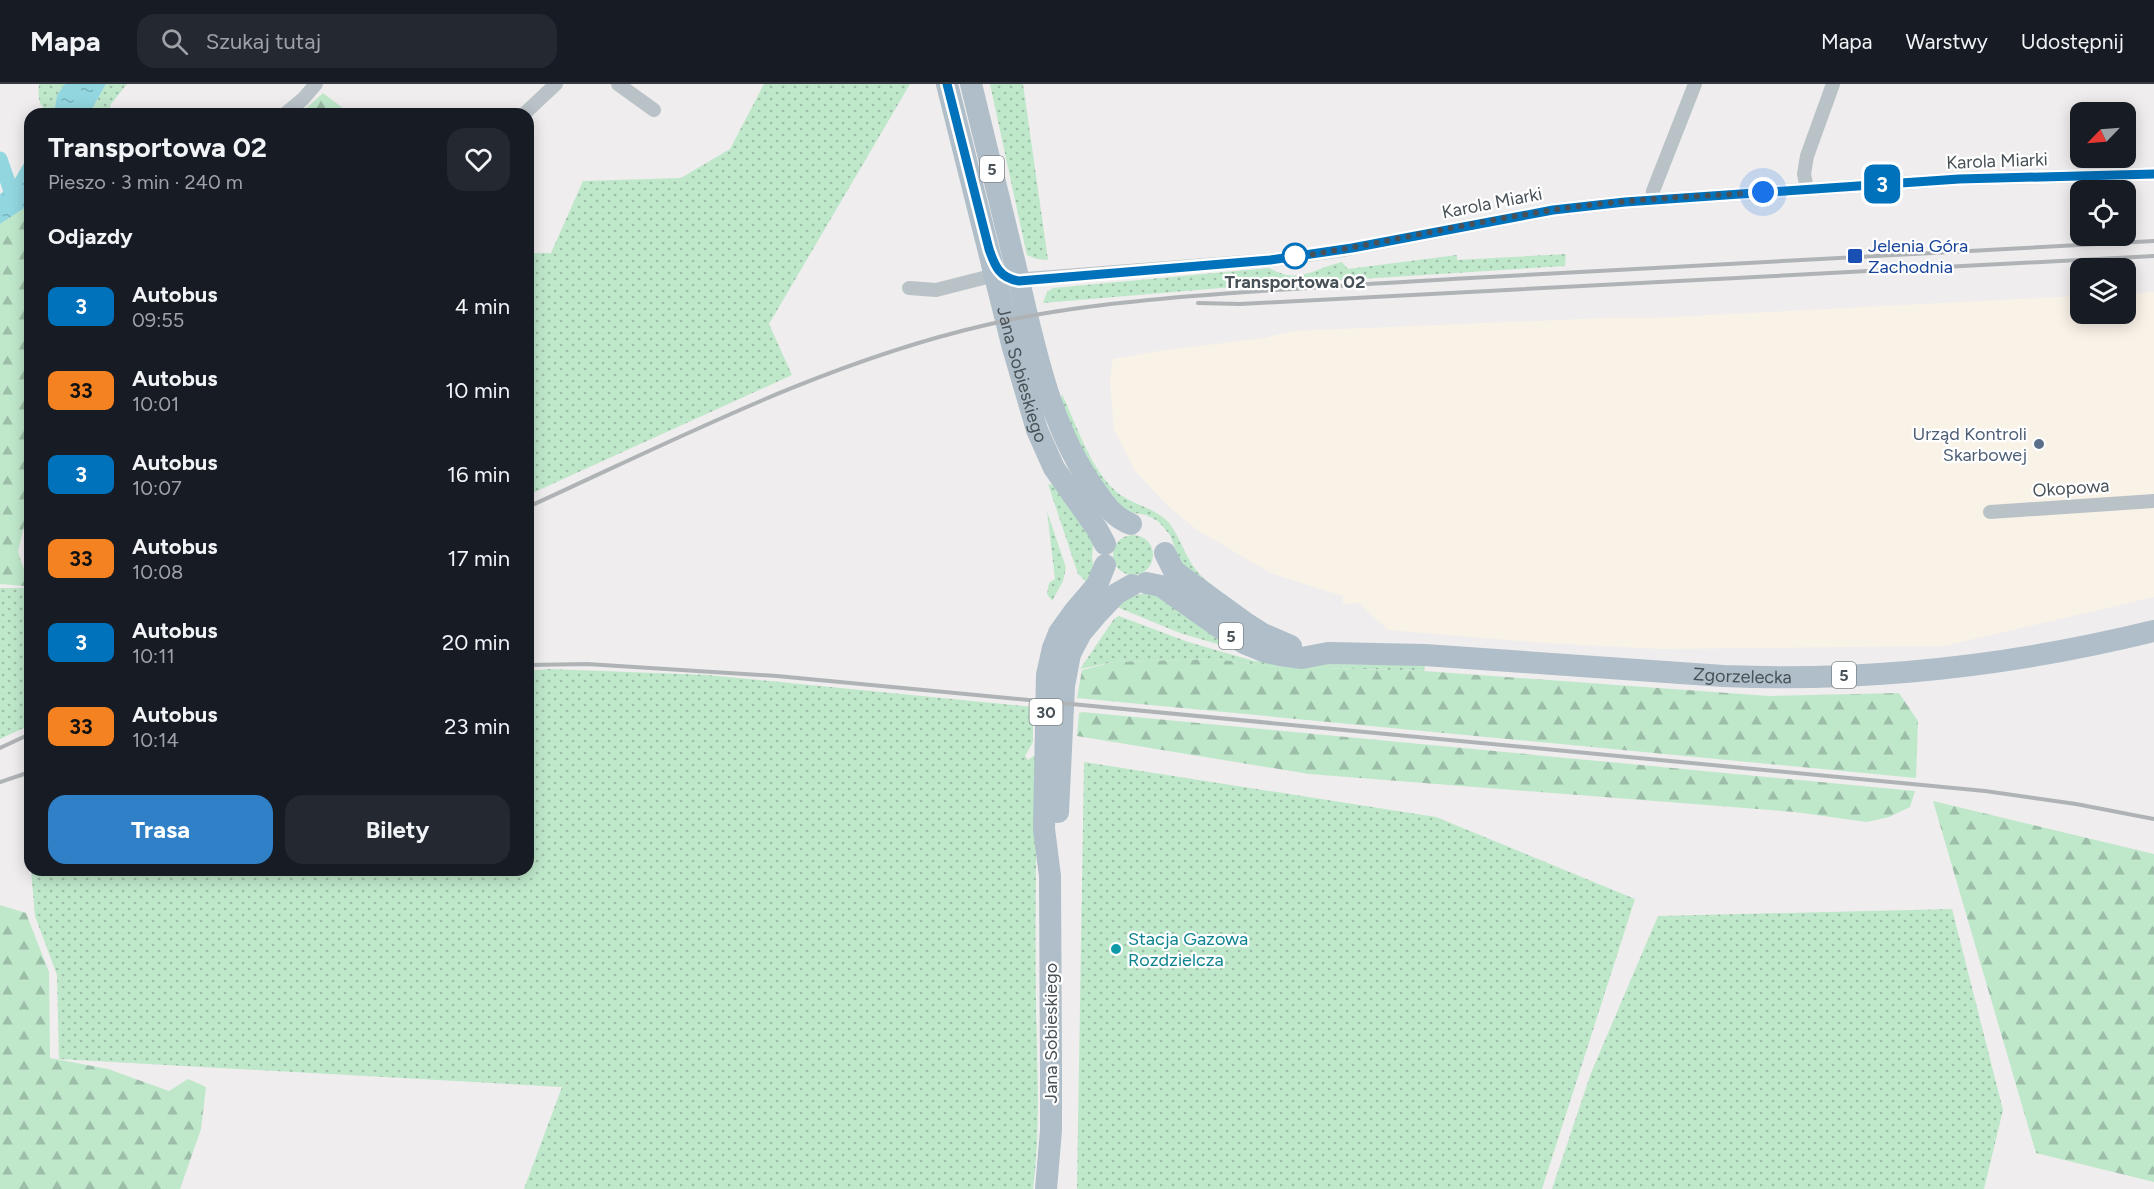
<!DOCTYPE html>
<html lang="pl">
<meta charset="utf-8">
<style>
:root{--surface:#171b24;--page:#242831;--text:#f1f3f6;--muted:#9ea1a6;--line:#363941;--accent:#2f80c7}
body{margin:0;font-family:Figtree,sans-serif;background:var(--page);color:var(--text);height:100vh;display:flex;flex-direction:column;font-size:22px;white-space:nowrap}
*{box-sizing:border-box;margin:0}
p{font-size:20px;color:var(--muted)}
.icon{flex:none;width:33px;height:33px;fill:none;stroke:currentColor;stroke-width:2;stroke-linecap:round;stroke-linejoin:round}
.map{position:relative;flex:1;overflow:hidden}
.drawer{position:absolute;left:24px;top:24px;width:510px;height:768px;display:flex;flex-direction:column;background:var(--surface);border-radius:18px;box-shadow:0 3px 15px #0003}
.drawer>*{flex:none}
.badge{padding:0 12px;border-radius:9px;font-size:21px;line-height:39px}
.needle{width:39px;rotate:245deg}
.fabs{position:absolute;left:2070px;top:18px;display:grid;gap:12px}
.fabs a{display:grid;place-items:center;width:66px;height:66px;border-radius:12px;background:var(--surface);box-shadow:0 3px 15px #0003;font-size:30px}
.you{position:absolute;width:30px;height:30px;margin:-15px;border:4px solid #fff;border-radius:50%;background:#1a73e8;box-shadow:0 0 0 9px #1a73e833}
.map>.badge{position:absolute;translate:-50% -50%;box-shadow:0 0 0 3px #fff}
h2{padding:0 24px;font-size:22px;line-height:54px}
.round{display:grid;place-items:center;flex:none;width:63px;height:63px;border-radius:18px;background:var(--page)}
.overview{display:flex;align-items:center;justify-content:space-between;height:102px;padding:0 24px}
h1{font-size:28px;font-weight:700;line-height:45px}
.primary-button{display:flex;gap:12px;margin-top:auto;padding:12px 24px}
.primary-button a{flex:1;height:69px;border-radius:18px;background:var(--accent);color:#fff;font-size:24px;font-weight:700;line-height:69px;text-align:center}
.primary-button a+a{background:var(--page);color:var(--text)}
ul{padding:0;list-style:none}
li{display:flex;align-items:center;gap:18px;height:84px;padding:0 24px}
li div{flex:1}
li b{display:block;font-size:22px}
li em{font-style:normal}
li .badge{min-width:66px;font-weight:700;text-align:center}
header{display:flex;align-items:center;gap:36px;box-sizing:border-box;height:84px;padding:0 30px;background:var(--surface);border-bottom:2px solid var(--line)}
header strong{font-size:28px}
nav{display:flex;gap:33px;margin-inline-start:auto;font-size:21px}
.search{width:420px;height:54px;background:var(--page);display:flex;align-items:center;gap:15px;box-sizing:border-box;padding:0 21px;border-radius:18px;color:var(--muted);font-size:22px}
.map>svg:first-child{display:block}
.commercial{fill:#f9f2e7}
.grass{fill:url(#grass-dots)}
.forest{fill:url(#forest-firs)}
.water{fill:url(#water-ripples)}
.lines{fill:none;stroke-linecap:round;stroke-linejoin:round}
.canal{stroke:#92d7e0;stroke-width:15}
.street{stroke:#b9c2c7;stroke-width:14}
.primary{stroke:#afbec8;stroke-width:22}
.rail{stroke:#afb3b6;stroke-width:4}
.line-casing{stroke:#fff;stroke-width:14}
.line{stroke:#0072bc;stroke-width:9}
.walk{stroke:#475157;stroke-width:6;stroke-dasharray:0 10.8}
.stop-dot{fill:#fff;stroke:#0072bc;stroke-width:3}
.transit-dot{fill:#1a4fb4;stroke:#fff;stroke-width:2}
.service-dot{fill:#5c6f8a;stroke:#fff;stroke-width:2}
.culture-dot{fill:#0f9aa8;stroke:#fff;stroke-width:2}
.labels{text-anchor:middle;stroke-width:4.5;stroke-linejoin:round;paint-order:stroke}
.shield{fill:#fff;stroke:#7e8589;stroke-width:1.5}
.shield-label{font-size:16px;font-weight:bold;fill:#475157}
.street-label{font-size:18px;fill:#475157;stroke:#fff}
.transit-label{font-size:18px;fill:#164399;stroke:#fff;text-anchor:start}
.stop-label{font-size:18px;font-weight:bold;fill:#475157;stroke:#fff}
.service-label{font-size:18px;fill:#4e5e75;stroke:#fff;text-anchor:end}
.culture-label{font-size:18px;fill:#0d838f;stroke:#fff;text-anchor:start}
</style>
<header>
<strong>Mapa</strong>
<div class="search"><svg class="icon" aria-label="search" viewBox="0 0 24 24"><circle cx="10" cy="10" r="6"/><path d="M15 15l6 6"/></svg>Szukaj tutaj</div>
<nav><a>Mapa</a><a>Warstwy</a><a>Udostępnij</a></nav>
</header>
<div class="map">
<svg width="2154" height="1105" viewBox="0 0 2154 1105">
<defs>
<pattern id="grass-dots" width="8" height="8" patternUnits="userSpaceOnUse" patternTransform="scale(1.5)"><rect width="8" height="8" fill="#bfe8cb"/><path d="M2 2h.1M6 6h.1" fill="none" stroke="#9dbea8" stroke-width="1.8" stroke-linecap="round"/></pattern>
<pattern id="forest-firs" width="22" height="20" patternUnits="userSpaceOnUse" patternTransform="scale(1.5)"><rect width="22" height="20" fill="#bfe8cb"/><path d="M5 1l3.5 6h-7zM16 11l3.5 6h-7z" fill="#9dbea8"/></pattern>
<pattern id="water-ripples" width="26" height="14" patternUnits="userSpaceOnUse" patternTransform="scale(1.5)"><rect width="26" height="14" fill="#92d7e0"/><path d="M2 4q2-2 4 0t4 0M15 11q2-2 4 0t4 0" fill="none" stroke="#79b1b8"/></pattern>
</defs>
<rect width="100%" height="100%" fill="#efeded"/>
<path class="commercial" d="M2154,208V513L1944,562L1660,565L1545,559L1388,546L1359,519L1343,520V512L1273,490L1197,446L1168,422L1135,387L1114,345L1110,297L1113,275L1159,267L1264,254L1294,247L1606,234H1651L2080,212V230H2126V210Z"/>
<path class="grass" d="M39,0H65L57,11L54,30H50C38,21 38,14 39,0Z
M106,0H127L111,20L109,30H89Z
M764,0H910L769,240L792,291L528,411V169H551L583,97L681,94L730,65Z
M990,0H1023L1048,176L1037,175L1027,171L1026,167Z
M1566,170L1565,182L1221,204L1043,219L1047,208L1053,204L1269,184C1300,201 1312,185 1342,178L1348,185L1457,171V176Z
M1062,310C1077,342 1091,387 1118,409C1133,421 1156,424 1169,439C1180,453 1185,472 1196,486C1211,504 1243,523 1262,537L1184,487L1170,451L1158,437L1146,431L1124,427L1082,371L1061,314Z
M1048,400L1058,402L1094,455L1092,473L1094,485L1090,501L1078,490Z
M1047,427L1066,484L1063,497L1052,517L1047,510L1049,499L1055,495Z
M1113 471a20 20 0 1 1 40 0a20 20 0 1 1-40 0Z
M0,504H30V641L0,655Z
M1155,508L1248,569L1180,549L1112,521L1128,512Z
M1119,532L1188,558L1254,577L1302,580L1425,581L1424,587L1266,582L1216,575L1114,578L1080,585L1114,535Z
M549,585L708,591L1033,623V658L1025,672L1028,676L1038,669C1036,753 1035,837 1036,922C1037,983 1041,1044 1033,1105H524L562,1003L59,975L57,891L35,832L31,786H528V587Z
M1084,678L1436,733L1635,815L1542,1105H1077Z
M1952,825L2003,1026L1984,1105H1552L1591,989L1658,832Z"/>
<path class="forest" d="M323,9L343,24L338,30H300Z
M30,118V437L25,438L18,468L27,494L24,502L0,500V140L23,125Z
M1216,575L1266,582L1424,587L1769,612L1899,609L1918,637L1916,694L1077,614L1082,586L1114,578Z
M1082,628L1915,707L1910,723L1889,733L1867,738L1795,728L1309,690L1077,652L1079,629Z
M1933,717L2154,770V1098L2036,1069Z
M0,821L26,829L49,888L50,974L108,985L169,1007L188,995L206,1003L201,1045L180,1105H0Z"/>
<path class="water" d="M65,0H106L89,30H54L57,11Z
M30,69V118L23,125L0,140V110L10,103Z"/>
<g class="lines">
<path class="canal" d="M0,75L13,113"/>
<path class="street" d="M618,0L654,26
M285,30L303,15L316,0
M524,30L556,0
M1807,105L1804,90L1807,72L1833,0
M1652,116L1653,107L1695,0
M1013,196L1270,176L1342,166L1553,126L1625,118L1959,95L2154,90
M909,204L936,206L995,191
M1990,428L2154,417"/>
<g class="primary">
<path id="s1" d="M947,0L1013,264L1037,346L1054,384L1097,445L1105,460"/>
<path d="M971,0C985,57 999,115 1013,172C1033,253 1047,342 1098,410C1107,423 1115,434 1131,440"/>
<path d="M1165,469L1174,487L1244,538L1263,550L1291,562"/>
<path id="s2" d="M1146,499L1161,502L1219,543L1244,559L1266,568L1280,571L1302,574L1328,569L1425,571L1723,592C1870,598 2011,582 2154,547"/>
<path d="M1058,728L1064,602L1070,570L1081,549L1098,529L1116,510L1132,501"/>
<path d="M1046,1105L1051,1046V988L1050,792L1044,745L1047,591L1053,564L1059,549L1074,528L1097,501L1105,481"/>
</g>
<path class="rail" d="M1198,219L1240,220L2154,172
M528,423C677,355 825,278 986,241C1054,225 1123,218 1193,212C1279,205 1366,200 1452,195C1686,181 1920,169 2154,157
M528,581L587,580L777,592L1985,707L2076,720L2154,735
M0,664L30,650
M0,698L30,688"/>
</g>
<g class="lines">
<defs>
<path id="line" d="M947,0L989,165C995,183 1000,194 1019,197L1270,176L1352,164L1553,126L1625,118L1959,95L2154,90"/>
</defs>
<use href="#line" class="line-casing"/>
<use href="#line" class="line"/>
<path class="walk" d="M1295,172L1288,174C1377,161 1465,139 1553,126C1623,115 1693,113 1763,108"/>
</g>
<circle class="stop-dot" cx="1295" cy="172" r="12"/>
<rect class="transit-dot" x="1847" y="164" width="16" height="16" rx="3"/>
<circle class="service-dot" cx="2039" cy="360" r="6"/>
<circle class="culture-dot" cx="1116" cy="865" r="6"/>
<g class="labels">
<g class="shield">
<rect x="980" y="72" width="24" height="26" rx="4.5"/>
<rect x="1219" y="539" width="24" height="26" rx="4.5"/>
<rect x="1832" y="578" width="24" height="26" rx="4.5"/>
<rect x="1029.5" y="615" width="33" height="26" rx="4.5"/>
</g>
<g class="shield-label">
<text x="992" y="91">5</text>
<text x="1231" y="558">5</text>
<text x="1844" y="597">5</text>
<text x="1046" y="634">30</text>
</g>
<g class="street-label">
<text transform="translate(1997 77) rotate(-2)" y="6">Karola Miarki</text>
<text transform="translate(1492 119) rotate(-11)" y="6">Karola Miarki</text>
<text dy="6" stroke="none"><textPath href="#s1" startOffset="300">Jana Sobieskiego</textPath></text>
<text transform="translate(2071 404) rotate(-4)" y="6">Okopowa</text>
<text dy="6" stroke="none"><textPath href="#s2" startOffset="618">Zgorzelecka</textPath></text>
<text transform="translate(1051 949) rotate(-90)" y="6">Jana Sobieskiego</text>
</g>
<g class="transit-label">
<text x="1868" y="168">Jelenia Góra<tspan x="1868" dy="21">Zachodnia</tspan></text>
</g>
<g class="stop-label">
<text x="1295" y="204">Transportowa 02</text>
</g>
<g class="service-label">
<text x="2027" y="356">Urząd Kontroli<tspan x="2027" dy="21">Skarbowej</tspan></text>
</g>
<g class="culture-label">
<text x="1128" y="861">Stacja Gazowa<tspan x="1128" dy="21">Rozdzielcza</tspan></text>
</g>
</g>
</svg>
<div class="fabs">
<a><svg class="needle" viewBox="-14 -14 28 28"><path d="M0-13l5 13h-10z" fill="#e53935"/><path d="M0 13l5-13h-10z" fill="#9ea1a6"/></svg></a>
<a><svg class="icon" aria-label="locate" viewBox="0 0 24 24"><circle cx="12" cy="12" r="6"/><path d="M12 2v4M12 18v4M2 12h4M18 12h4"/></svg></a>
<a><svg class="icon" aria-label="layers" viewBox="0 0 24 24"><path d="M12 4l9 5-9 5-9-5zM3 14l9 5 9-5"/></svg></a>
</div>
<div class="you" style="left:1763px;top:108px"></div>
<b class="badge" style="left:1882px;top:100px;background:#0072bc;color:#fff">3</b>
<section class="drawer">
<div class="overview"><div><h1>Transportowa 02</h1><p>Pieszo · 3 min · 240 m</p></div><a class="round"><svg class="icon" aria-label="heart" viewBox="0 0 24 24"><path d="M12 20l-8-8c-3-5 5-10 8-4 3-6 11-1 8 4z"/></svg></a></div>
<h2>Odjazdy</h2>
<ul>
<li><span class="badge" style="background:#0072bc;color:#fff">3</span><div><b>Autobus</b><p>09:55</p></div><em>4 min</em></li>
<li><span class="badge" style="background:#f58220;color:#111">33</span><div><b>Autobus</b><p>10:01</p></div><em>10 min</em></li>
<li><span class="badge" style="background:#0072bc;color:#fff">3</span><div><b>Autobus</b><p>10:07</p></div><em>16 min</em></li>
<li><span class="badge" style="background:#f58220;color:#111">33</span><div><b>Autobus</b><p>10:08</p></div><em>17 min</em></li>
<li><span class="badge" style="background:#0072bc;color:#fff">3</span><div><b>Autobus</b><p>10:11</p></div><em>20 min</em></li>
<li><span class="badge" style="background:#f58220;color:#111">33</span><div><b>Autobus</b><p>10:14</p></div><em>23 min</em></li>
</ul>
<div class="primary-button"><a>Trasa</a><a>Bilety</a></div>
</section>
</div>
